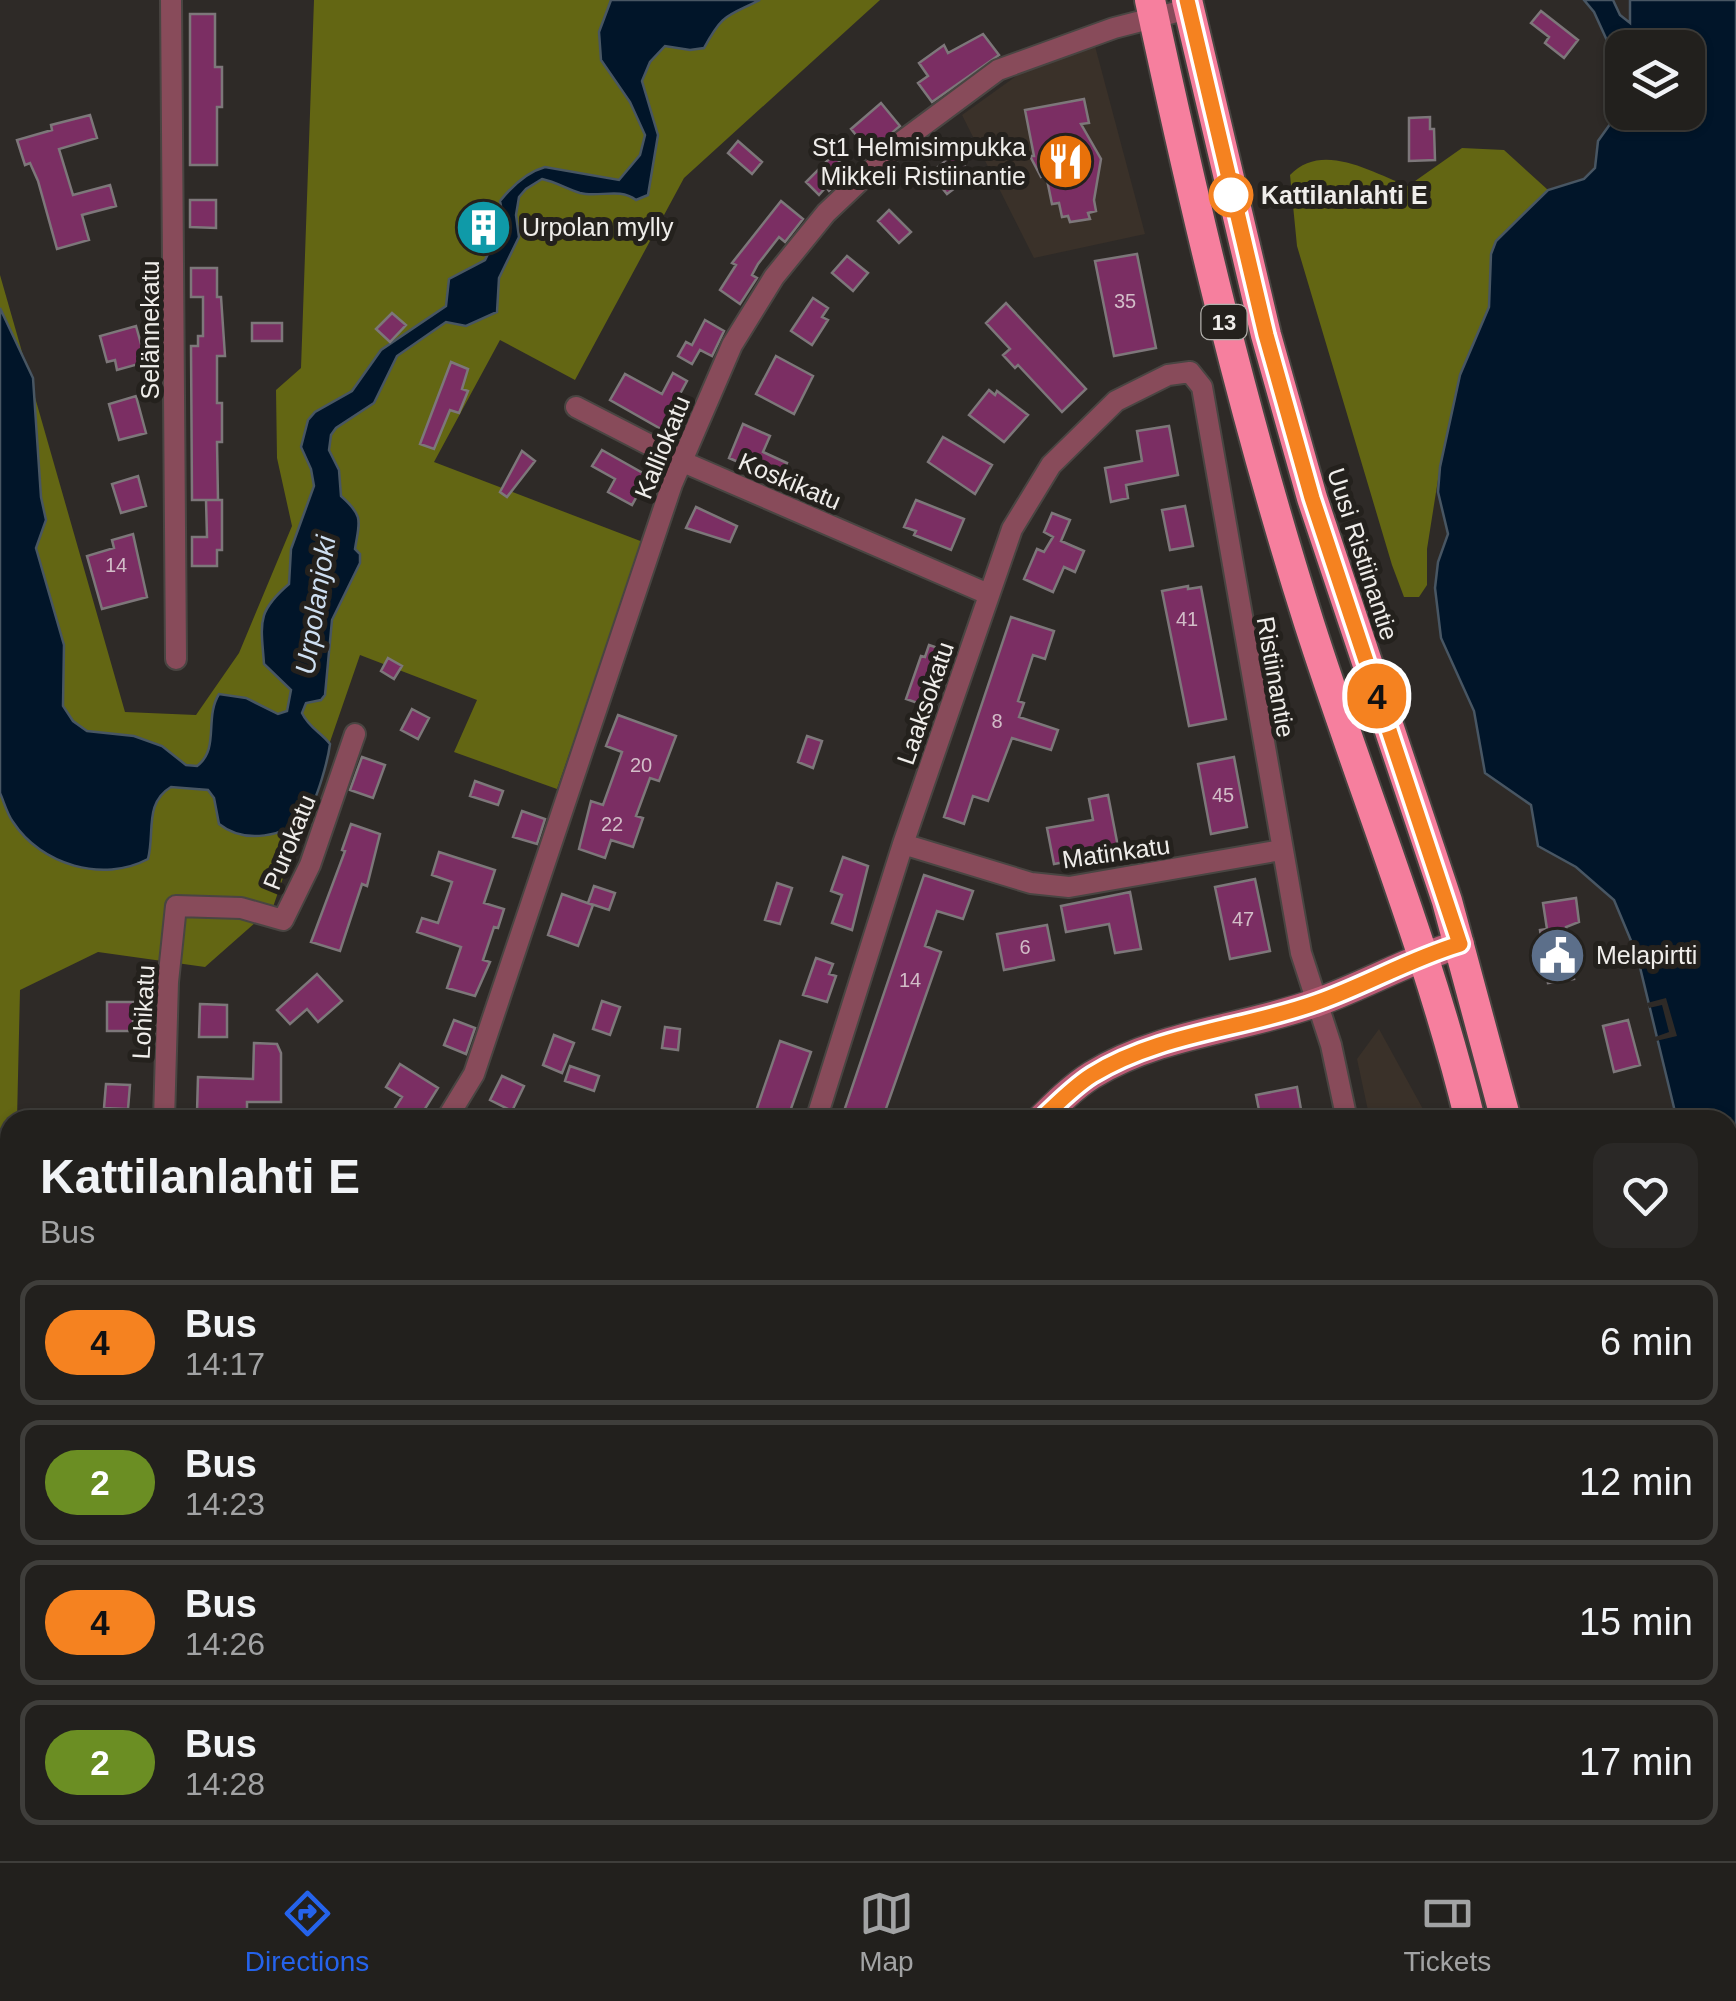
<!DOCTYPE html>
<meta charset="utf-8">
<style>
:root{--surface:#22201d;--page:#2a2826;--text:#f1f3f6;--muted:#a2a3a4;--line:#3f3e3b;--accent:#2563eb}
body{margin:0;font-family:Arial,sans-serif;background:var(--page);color:var(--text);height:100vh;display:flex;flex-direction:column;font-size:38px;white-space:nowrap}
*{box-sizing:border-box;margin:0}
p{font-size:32px;color:var(--muted)}
.icon{flex:none;width:55px;height:55px;fill:none;stroke:currentColor;stroke-width:2;stroke-linecap:round;stroke-linejoin:round}
.map{position:relative;flex:1;overflow:hidden}
.side{position:absolute;left:0px;top:1110px;width:1738px;height:752px;display:flex;flex-direction:column;background:var(--surface);border-radius:30px 30px 0 0;box-shadow:0 2px 8px #0004,0 0 0 2px var(--line)}
.side>*{flex:none}
.badge{padding:0 20px;border-radius:32px;font-size:35px;line-height:65px}
.buttons{position:absolute;left:1605px;top:30px;display:grid;gap:20px}
.buttons a{display:grid;place-items:center;width:100px;height:100px;border-radius:20px;background:var(--surface);box-shadow:0 2px 8px #0004,0 0 0 2px var(--line);font-size:50px}
.map>.badge{position:absolute;translate:-50% -50%;box-shadow:0 0 0 5px #fff}
.round{display:grid;place-items:center;flex:none;width:105px;height:105px;border-radius:20px;background:var(--page)}
.overview{display:flex;align-items:center;justify-content:space-between;height:170px;padding:0 40px}
h1{font-size:48px;font-weight:600;line-height:75px}
ul{padding:0;list-style:none}
li{display:flex;align-items:center;gap:30px;height:125px;margin:0 20px 15px;padding:0 20px;border:5px solid var(--line);border-radius:20px}
li div{flex:1}
li b{display:block;font-size:38px}
li em{font-style:normal}
li .badge{min-width:110px;font-weight:700;text-align:center}
.menu{display:flex;justify-content:space-around;align-items:center;height:140px;border-top:2px solid var(--line);background:var(--surface);font-size:28px;color:var(--muted)}
.menu a{display:grid;justify-items:center;gap:5px}
.menu .current{color:var(--accent)}
.map>svg:first-child{display:block}
.built{fill:#3a3129}
.forest{fill:#636613}
.water{fill:#011529;stroke:#485663;stroke-width:2.5;fill-rule:evenodd}
.pier{fill:#2e2a27}
.building{fill:#7b2e63;stroke:#7d777a;stroke-width:2.5}
.lines{fill:none;stroke-linecap:round;stroke-linejoin:round}
.lane-casing{stroke:#494542;stroke-width:14}
.street-casing{stroke:#494542;stroke-width:24}
.secondary-casing{stroke:#494542;stroke-width:31}
.highway-casing{stroke:#494542;stroke-width:34}
.lane{stroke:#884b5a;stroke-width:10}
.street{stroke:#884b5a;stroke-width:20}
.secondary{stroke:#bb5b75;stroke-width:28}
.highway{stroke:#f67f9e;stroke-width:30}
.line-casing{stroke:#fff;stroke-width:22}
.line{stroke:#f58220;stroke-width:15}
.stop-dot{fill:#fff;stroke:#f58220;stroke-width:5}
.labels{text-anchor:middle;stroke-width:10;stroke-linejoin:round;paint-order:stroke}
.number-label{font-size:20px;fill:#d2bdc8}
.shield{fill:#24211d;stroke:#b2b0ac;stroke-width:2.5}
.shield-label{font-size:22px;font-weight:bold;fill:#efedea}
.poi-label{font-size:25px;fill:#efedea;stroke:#24211d;text-anchor:start}
.stop-label{font-size:25px;font-weight:bold;fill:#efedea;stroke:#24211d;text-anchor:start}
.street-label{font-size:25px;fill:#efedea;stroke:#24211d}
.water-label{font-size:28px;font-style:italic;fill:#cedff1;stroke:#24211d}
</style>
<div class="map">
<svg width="1736" height="1861" viewBox="0 0 1736 1861">
<rect width="100%" height="100%" fill="#2e2a27"/>
<path class="built" d="M1095,46L1145,234L1034,258L962,115L1022,72Z
M1379,1029L1429,1120H1370L1357,1059Z"/>
<path class="forest" d="M314,0H880L684,178L575,380L500,340L434,462L643,542L557,789L454,752L477,700L360,655L273,907L205,967L98,952L20,990L17,1120H10V1476L0,1470V275L125,712L196,715L239,653L292,526L277,458L276,390L301,368Z
M1462,148L1504,150L1548,190L1496,241L1491,254L1489,307L1460,375L1440,467L1427,549V585L1419,597H1404L1392,565L1297,246L1290,175C1322,141 1371,172 1408,186Z
M1728,1524L1736,1543V1861H1622V1853L1728,1852Z
M10,1575V1686L0,1680V1592Z
M546,1852L547,1861H263V1855L206,1853Z
M828,1852L907,1853L913,1861H828Z
M61,1853H146L149,1861H56Z"/>
<path class="water" d="M611,0H760C726,17 723,13 704,48L690,50L665,46L650,62L642,81L658,135L648,195L636,200C619,187 599,198 580,193C567,189 556,182 542,179L526,189L519,197L516,215L519,237L499,278L497,312L466,326L446,322L397,356L374,403L336,428L331,435L329,450L339,470L341,496C365,517 359,522 355,549L360,554V563L332,620L325,695L321,700L306,703L302,713C309,728 321,732 330,744C328,760 317,801 307,813C286,838 244,844 219,824L214,798L208,790L171,787C144,803 155,833 148,859C103,883 41,865 13,822C7,814 4,802 0,793V308L33,378L41,497L46,520L36,548L64,645L63,706L73,721L87,731L134,736L162,746L186,765L197,766C220,749 204,718 219,694L246,698L278,714L287,711L291,690L264,664C261,623 256,612 289,584L291,549L314,486L311,469L301,447L308,420L315,412L352,391L381,350L446,306L449,279L485,260L504,222L500,201C512,186 527,172 545,167L619,180L640,155L645,135L630,102L601,60L599,32Z
M1584,0H1613L1620,15L1630,23V0H1736V1543L1728,1524V1120H1677L1637,955L1614,900L1576,867L1538,846L1531,805L1485,773L1474,711L1441,638L1435,588L1438,562L1448,534L1438,492L1440,467L1460,375L1489,307L1491,254L1496,241L1548,190L1584,179L1595,168L1598,141L1618,113L1620,98L1615,58L1594,12ZM1622,48H1688V112H1622Z"/>
<path class="pier" d="M1666,998L1677,1036L1656,1041L1655,1037L1669,1032L1662,1005L1649,1008L1647,1003Z"/>
<path class="building" d="M1541,11L1578,40L1564,58L1545,43L1549,37L1531,23Z
M190,14H215V67H222V107H217V165H190Z
M983,34L999,55L932,102L918,83L928,76L919,63L944,45L948,53Z
M1084,99L1089,123L1081,124L1101,159L1094,200L1096,211L1088,213L1090,219L1070,222L1068,216L1062,217L1059,203L1052,204L1046,175L1041,177L1030,156H1034L1025,110Z
M881,103L900,126L870,152L851,129Z
M90,115L97,138L59,149L73,195L110,185L116,206L82,215L89,240L57,249L38,181L30,163L25,165L17,140L52,130L51,125Z
M1430,117V129H1434L1435,160L1409,161V118Z
M738,141L762,162L752,174L728,153Z
M955,154L972,175L947,194L930,173Z
M833,155L847,169V174L829,191L826,187L819,195L806,182Z
M190,200H216V228L190,227Z
M781,201L803,219L785,242L779,237L758,264L752,275L757,278L740,304L720,290L736,265L732,263Z
M476,209L501,219L489,247L464,235Z
M889,210L911,232L899,243L878,221Z
M1137,254L1156,348L1114,356L1095,261Z
M847,256L868,273L853,291L832,273Z
M191,268H217V297H221L225,356H217V403H222V442H217L218,500H192L191,346H198V336H203V297H191Z
M813,298L828,308L822,317L828,320L812,345L791,331Z
M1006,303L1086,389L1062,412L1018,365L1015,368L1003,355L1010,349L986,323Z
M392,313L406,325L390,342L376,329Z
M705,320L724,331L712,356L700,350L692,364L678,356L686,342L692,345Z
M252,323H282V341H252Z
M136,326L146,362L117,370L115,360L107,362L100,336Z
M776,356L813,376L794,414L756,394Z
M451,362L468,369L462,389L468,391L459,413L450,410L434,449L420,444Z
M673,373L687,381L661,429L610,400L625,374L662,394Z
M989,390L995,395L997,391L1028,415L1004,442L969,415Z
M136,396L146,433L119,440L109,404Z
M743,424L770,436L763,452L787,463L780,480L729,458Z
M1169,426L1178,475L1126,485L1128,498L1111,502L1105,468L1142,461L1137,431Z
M943,437L992,465L975,494L928,462Z
M602,450L648,476L632,505L608,492L615,479L592,466Z
M522,451L535,461L507,497L500,492Z
M138,476L146,506L121,513L112,484Z
M206,500H222V550H217V566H192V537H207Z
M916,500L964,519L951,550L914,535L916,531L904,527Z
M1185,506L1193,546L1170,550L1162,510Z
M696,507L737,526L730,542L686,528Z
M1052,513L1070,520L1061,541L1084,551L1075,572L1064,567L1053,592L1024,579L1037,549L1044,552L1053,537L1044,532Z
M133,534L147,597L102,609L87,556L114,548L112,540Z
M1188,586V589L1201,587L1226,719L1189,726L1162,591Z
M1011,617L1054,631L1045,659L1033,655L1018,701L1024,703L1019,717L1058,730L1051,750L1012,738L988,801L973,796L964,824L944,817Z
M929,645L947,651L943,663L950,665L935,709L906,699L921,656L925,657Z
M388,658L402,666L394,679L381,671Z
M412,709L429,718L418,739L401,730Z
M618,715L676,736L659,781L650,778L636,816L643,818L633,847L611,840L605,858L579,849L591,801L603,805L622,752L606,746Z
M807,736L822,741L813,768L798,762Z
M362,757L385,765L373,798L350,790Z
M1234,757L1247,827L1211,834L1198,764Z
M475,781L503,791L498,805L470,796Z
M1108,795L1119,852L1054,864L1047,828L1093,820L1089,799Z
M522,811L545,819L537,844L513,837Z
M351,824L380,834L367,886L362,884L340,951L311,942L345,851L342,850Z
M439,852L495,870L484,903L504,909L498,928L494,927L483,960L490,962L475,996L447,988L461,947L417,932L422,918L438,923L452,882L432,875Z
M843,857L868,866L852,930L832,923L842,895L831,891Z
M924,875L973,891L963,919L937,911L925,946L941,952L882,1120H841Z
M1255,879L1270,951L1230,959L1215,887Z
M777,883L792,888L780,924L765,920Z
M594,886L615,893L609,910L588,903Z
M1130,892L1141,949L1115,953L1109,924L1066,932L1061,906Z
M562,894L593,905L578,946L548,935Z
M1576,898L1579,922L1566,927L1574,979L1548,983L1540,930L1547,929L1543,903Z
M1047,925L1054,960L1004,970L997,934Z
M816,958L833,964L829,974L836,976L827,1002L803,995Z
M317,974L342,1001L318,1022L307,1009L290,1024L277,1010Z
M602,1001L620,1007L610,1035L593,1029Z
M107,1002H133V1031H107Z
M200,1004L227,1005V1037H199Z
M454,1020L475,1028L466,1054L444,1045Z
M1628,1020L1640,1065L1614,1072L1603,1026Z
M665,1027L680,1029L678,1050L662,1048Z
M554,1035L574,1043L562,1073L543,1065Z
M780,1041L811,1052L787,1120L756,1111Z
M254,1043L277,1044L281,1053V1102H247V1114L197,1112L198,1077L253,1079Z
M400,1064L438,1088L418,1120H407L393,1111L402,1097L386,1087Z
M570,1066L599,1076L594,1091L565,1081Z
M502,1076L524,1086L512,1111L490,1100Z
M106,1084L130,1085L128,1109L104,1108Z
M1297,1087L1302,1115L1261,1120L1256,1095Z"/>
<g class="lines">
<defs>
<path id="lane" d="M1728,1675L1736,1679"/>
<path id="street" d="M171,0L176,659
M576,407L681,461L988,594
M903,844L1031,883L1069,887L1281,850
M164,1120L168,982L176,906L241,908L283,920L310,865L355,734
M446,1120L474,1074L672,484L732,345L774,277L826,213L901,142L998,70L1114,28L1188,9
M816,1120L903,844L1012,529L1051,465L1116,401L1168,375L1190,372L1202,387L1301,953L1331,1045L1347,1120
M0,1720L10,1726
M690,1852V1861
M1274,1852L1275,1861
M997,1861L1009,1852"/>
<path id="secondary" d="M1040,1120C1056,1104 1073,1087 1092,1075C1160,1033 1244,1029 1318,1002C1366,985 1410,959 1460,944
M11,1861L16,1852"/>
<path id="highway" d="M1150,0C1195,210 1244,418 1309,623C1362,789 1429,951 1470,1120
M1187,0L1266,335L1312,498L1447,901L1506,1120
M1519,1861V1852
M1565,1861V1852"/>
</defs>
<use href="#lane" class="lane-casing"/>
<use href="#street" class="street-casing"/>
<use href="#secondary" class="secondary-casing"/>
<use href="#highway" class="highway-casing"/>
<use href="#lane" class="lane"/>
<use href="#street" class="street"/>
<use href="#secondary" class="secondary"/>
<use href="#highway" class="highway"/>
</g>
<g class="lines">
<defs>
<path id="line" d="M1040,1120C1057,1104 1073,1087 1092,1075C1160,1033 1244,1029 1318,1002C1366,985 1410,959 1460,944L1312,498L1266,335L1187,0"/>
</defs>
<use href="#line" class="line-casing"/>
<use href="#line" class="line"/>
</g>
<defs>
<symbol id="restaurant-disc" viewBox="-11 -11 22 22"><circle r="9.5" fill="#e8710a" stroke="#24211d"/><path d="M-5-6h1v4h1v-4h1v4h1v-4h1v5L-1.5 .5V6h-2V.5L-5-1ZM5-6V6H3V1.5H1.5Q1.5-4 5-6Z" fill="#fff"/></symbol>
<symbol id="building-disc" viewBox="-11 -11 22 22"><circle r="9.5" fill="#0f9aa8" stroke="#24211d"/><path d="M-4-6H4V6H1V3H-1V6H-4ZM-2.5-4.3h1.7v1.8h-1.7ZM.8-4.3h1.7v1.8H.8ZM-2.5-1h1.7V.8h-1.7ZM.8-1h1.7V.8H.8Z" fill="#fff"/></symbol>
<symbol id="civic-disc" viewBox="-11 -11 22 22"><circle r="9.5" fill="#5c6f8a" stroke="#24211d"/><path d="M-.6-6.5H3V-4.5H.6V-3L4-1V1h2V6H-6V1h2V-1L-.6-3ZM-1.2 2.5V6h2.4V2.5Z" fill="#fff"/></symbol>
</defs>
<g fill-rule="evenodd">
<use href="#restaurant-disc" x="1034" y="130" width="63" height="63"/>
<use href="#building-disc" x="452" y="196" width="63" height="63"/>
<use href="#civic-disc" x="1526" y="924" width="63" height="63"/>
</g>
<circle class="stop-dot" cx="1231" cy="195" r="20"/>
<g class="labels">
<g class="number-label">
<text x="1125" y="308">35</text>
<text x="116" y="572">14</text>
<text x="1187" y="626">41</text>
<text x="997" y="728">8</text>
<text x="641" y="772">20</text>
<text x="1223" y="802">45</text>
<text x="612" y="831">22</text>
<text x="1243" y="926">47</text>
<text x="1025" y="954">6</text>
<text x="910" y="987">14</text>
</g>
<rect class="shield" x="1201.5" y="305" width="45" height="34" rx="8"/>
<g class="shield-label">
<text x="1224" y="330">13</text>
</g>
<g class="poi-label">
<text x="1026" y="156" text-anchor="end">St1 Helmisimpukka<tspan x="1026" dy="29">Mikkeli Ristiinantie</tspan></text>
<text x="522" y="236">Urpolan mylly</text>
<text x="1596" y="964">Melapirtti</text>
</g>
<g class="stop-label">
<text x="1261" y="204">Kattilanlahti E</text>
</g>
<g class="street-label">
<text transform="translate(150 330) rotate(-90)" y="9">Selännekatu</text>
<text transform="translate(662 447) rotate(-68)" y="9">Kalliokatu</text>
<text transform="translate(790 481) rotate(23)" y="9">Koskikatu</text>
<text transform="translate(1363 554) rotate(72)" y="9">Uusi Ristiinantie</text>
<text transform="translate(1276 677) rotate(80)" y="9">Ristiinantie</text>
<text transform="translate(925 703) rotate(-71)" y="9">Laaksokatu</text>
<text transform="translate(289 842) rotate(-68)" y="9">Purokatu</text>
<text transform="translate(1116 852) rotate(-8)" y="9">Matinkatu</text>
<text transform="translate(143 1012) rotate(-87)" y="9">Lohikatu</text>
</g>
<g class="water-label">
<text transform="translate(315 605) rotate(-81)" y="10">Urpolanjoki</text>
</g>
</g>
</svg>
<div class="buttons">
<a><svg class="icon" aria-label="layers" viewBox="0 0 24 24"><path d="M12 4l9 5-9 5-9-5zM3 14l9 5 9-5"/></svg></a>
</div>
<b class="badge" style="left:1377px;top:696px;background:#f58220;color:#111">4</b>
<section class="side">
<div class="overview"><div><h1>Kattilanlahti E</h1><p>Bus</p></div><a class="round"><svg class="icon" aria-label="heart" viewBox="0 0 24 24"><path d="M12 20l-8-8c-3-5 5-10 8-4 3-6 11-1 8 4z"/></svg></a></div>
<ul>
<li><span class="badge" style="background:#f58220;color:#111">4</span><div><b>Bus</b><p>14:17</p></div><em>6 min</em></li>
<li><span class="badge" style="background:#6b8e23;color:#fff">2</span><div><b>Bus</b><p>14:23</p></div><em>12 min</em></li>
<li><span class="badge" style="background:#f58220;color:#111">4</span><div><b>Bus</b><p>14:26</p></div><em>15 min</em></li>
<li><span class="badge" style="background:#6b8e23;color:#fff">2</span><div><b>Bus</b><p>14:28</p></div><em>17 min</em></li>
</ul>
</section>
</div>
<nav class="menu">
<a class="current"><svg class="icon" aria-label="directions" viewBox="0 0 24 24"><path d="M12 3l9 9-9 9-9-9zM9 14v-3h6M13 9l2 2-2 2"/></svg>Directions</a>
<a><svg class="icon" aria-label="map" viewBox="0 0 24 24"><path d="M3 6l6-2 6 2 6-2v14l-6 2-6-2-6 2zM9 4v14M15 6v14"/></svg>Map</a>
<a><svg class="icon" aria-label="tickets" viewBox="0 0 24 24"><path d="M3 7h18v10H3zM15 7v10"/></svg>Tickets</a>
</nav>
